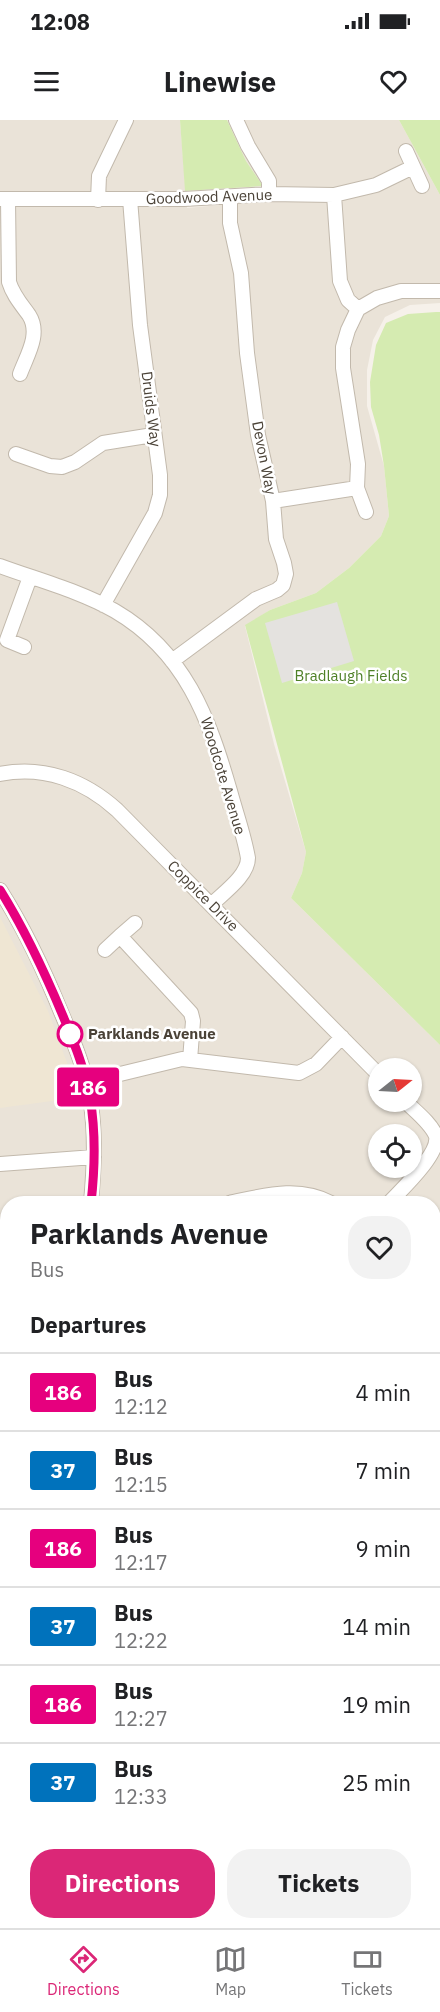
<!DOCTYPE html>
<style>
:root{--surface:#fff;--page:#f2f2f2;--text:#202124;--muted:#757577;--line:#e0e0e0;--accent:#db2777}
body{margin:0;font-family:"IBM Plex Sans",sans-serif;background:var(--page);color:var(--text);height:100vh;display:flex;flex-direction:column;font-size:22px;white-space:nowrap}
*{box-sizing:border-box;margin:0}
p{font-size:20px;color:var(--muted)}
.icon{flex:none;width:33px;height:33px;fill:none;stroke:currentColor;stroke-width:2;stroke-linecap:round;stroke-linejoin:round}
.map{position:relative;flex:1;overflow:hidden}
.details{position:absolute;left:0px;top:1076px;width:441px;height:734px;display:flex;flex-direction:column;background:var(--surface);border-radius:24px 24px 0 0;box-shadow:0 2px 4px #0004}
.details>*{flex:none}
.badge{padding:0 12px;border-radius:4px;font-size:21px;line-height:39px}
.needle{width:39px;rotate:72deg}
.buttons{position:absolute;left:368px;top:938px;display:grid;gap:12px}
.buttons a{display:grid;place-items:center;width:54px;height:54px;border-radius:50%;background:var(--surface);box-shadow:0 2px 4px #0004;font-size:30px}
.map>.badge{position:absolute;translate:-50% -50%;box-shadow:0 0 0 3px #fff}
h2{padding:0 30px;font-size:22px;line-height:54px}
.round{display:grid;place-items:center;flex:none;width:63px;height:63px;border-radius:24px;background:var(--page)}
.headline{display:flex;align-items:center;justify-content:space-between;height:102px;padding:0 30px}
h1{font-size:28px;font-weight:700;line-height:45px}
.action{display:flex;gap:12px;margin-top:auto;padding:12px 30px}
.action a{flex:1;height:69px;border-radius:24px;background:var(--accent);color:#fff;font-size:24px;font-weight:700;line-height:69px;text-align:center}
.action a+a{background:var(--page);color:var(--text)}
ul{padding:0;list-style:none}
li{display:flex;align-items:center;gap:18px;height:78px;padding:0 30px;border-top:2px solid var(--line)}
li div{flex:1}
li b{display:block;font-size:22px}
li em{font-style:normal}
li .badge{min-width:66px;font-weight:700;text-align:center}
.status{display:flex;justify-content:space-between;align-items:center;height:42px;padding:0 30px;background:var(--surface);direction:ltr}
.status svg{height:16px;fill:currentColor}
header{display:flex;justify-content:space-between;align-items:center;height:78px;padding:0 30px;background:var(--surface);font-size:27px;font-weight:700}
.tab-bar{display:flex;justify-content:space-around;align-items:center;height:84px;border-top:2px solid var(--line);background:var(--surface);font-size:16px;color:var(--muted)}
.tab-bar a{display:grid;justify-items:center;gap:3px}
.tab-bar .on{color:var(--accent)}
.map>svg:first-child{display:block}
.residential{fill:#eae3d8;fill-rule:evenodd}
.education{fill:#efe6d3}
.green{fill:#d5ebb1}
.parking{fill:#e4e2df}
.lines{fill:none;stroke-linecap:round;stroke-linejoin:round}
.minor-casing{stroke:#c2b9ac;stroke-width:16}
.major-casing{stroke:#eab964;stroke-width:21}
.minor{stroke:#fff;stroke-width:14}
.major{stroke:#ffdb9a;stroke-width:18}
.line-casing{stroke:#fff;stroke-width:14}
.line{stroke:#e6007e;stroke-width:9}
.stop-dot{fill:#fff;stroke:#e6007e;stroke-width:3}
.labels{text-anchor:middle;stroke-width:5;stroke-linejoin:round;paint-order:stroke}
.street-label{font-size:15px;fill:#4a4237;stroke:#fff}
.park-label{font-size:15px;fill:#4e8027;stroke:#fff}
.stop-label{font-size:15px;font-weight:bold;fill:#4a4237;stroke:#fff;text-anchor:start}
</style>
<div class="status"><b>12:08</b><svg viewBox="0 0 49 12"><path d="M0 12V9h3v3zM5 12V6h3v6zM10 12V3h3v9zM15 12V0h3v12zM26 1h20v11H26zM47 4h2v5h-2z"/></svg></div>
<header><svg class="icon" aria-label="menu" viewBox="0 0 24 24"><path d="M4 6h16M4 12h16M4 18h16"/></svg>Linewise<svg class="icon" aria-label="heart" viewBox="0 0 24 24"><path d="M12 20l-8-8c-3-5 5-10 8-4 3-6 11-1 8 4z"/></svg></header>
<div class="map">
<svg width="440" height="1808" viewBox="0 0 440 1808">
<rect width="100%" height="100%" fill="#f6f1ea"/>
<path class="residential" d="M0,0H180L187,88L264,81L263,66L246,41L227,0H399L440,75V183L410,185L385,197L373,220L367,250V286L384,346L389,396L381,416L349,448L316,473L270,490L245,506L274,624L306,732L302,753L291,778L440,925V1115L434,1122V1083H8V1466L0,1470ZM378,948H411V981H378ZM378,1014H411V1047H378Z
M434,1540L440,1549V1808H296L290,1802H434Z
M0,1615L8,1621V1802H206L211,1808H0Z"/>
<path class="education" d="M0,797L48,891L73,959L74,978L0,988Z
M440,1288V1549L434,1540V1290Z"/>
<path class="green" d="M180,0H227L246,41L263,66L185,71Z
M399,0H440V75Z
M436,192H440V925L291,778L302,753L306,732L245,505L270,490L316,473L349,448L381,416L389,396L384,346L379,315L371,287L370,262L376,225L386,203L408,194Z
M440,1115V1260L434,1262V1122Z"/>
<path class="parking" d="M337,482L354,541L282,563L265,503Z"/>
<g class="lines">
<defs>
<path id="minor" d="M236,0L248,26L269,61V74
M406,31L422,66
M334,75L340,161L348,180L358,189
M0,79H184L269,74L334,75L376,65L413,47
M8,79L9,162C13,175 21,184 29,195C41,214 27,235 20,254
M98,80L99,56L126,0
M16,334L50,346L62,347L75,342L103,323L153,315
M273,381L357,368
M366,392L357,368L358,344L343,248V227L348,210L358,189L377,178L401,171H440
M0,446C38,460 80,471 115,491C185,532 209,598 230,671C236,693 244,715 248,738C248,756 223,773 211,785
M103,485L155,393L160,375V355L140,205L130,79
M24,527L7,520L30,457
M172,541L256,479L277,470L283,465L286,454L284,443L276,419L273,381L258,315L247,233L241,153L230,103V77
M0,654C44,645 85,661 117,690L378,954
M0,770C24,808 44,850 61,892C73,920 85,948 90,978C96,1013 94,1048 91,1083
M135,803L120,816L191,893L193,901L190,940
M105,830L120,816
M87,962L182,939L299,953L316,944L342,917
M0,1044L94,1037
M229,1083C263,1076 298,1065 331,1083
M389,1083C401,1070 440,1034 436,1016C431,1003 415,991 405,981
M0,1294L8,1288
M0,1422L8,1416
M434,1481L440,1486
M434,1650L440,1644
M434,1670L440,1677
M107,1802L114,1808
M274,1802L281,1808
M245,1808L251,1802"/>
<path id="major" d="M0,1595L8,1601
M225,1802L232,1808"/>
</defs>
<use href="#minor" class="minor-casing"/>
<use href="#major" class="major-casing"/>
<use href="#minor" class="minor"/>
<use href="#major" class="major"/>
</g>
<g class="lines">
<defs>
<path id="line" d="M0,770C25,810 45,853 63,896C74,923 85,949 90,978C96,1013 95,1048 91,1083"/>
</defs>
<use href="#line" class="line-casing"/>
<use href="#line" class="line"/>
</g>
<circle class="stop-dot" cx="70" cy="914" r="12"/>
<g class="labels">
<g class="street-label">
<text transform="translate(209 77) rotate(-2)" y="5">Goodwood Avenue</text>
<text transform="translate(151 289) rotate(83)" y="5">Druids Way</text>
<text transform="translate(264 338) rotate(79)" y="5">Devon Way</text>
<text transform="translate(223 656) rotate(73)" y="5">Woodcote Avenue</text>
<text transform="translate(203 776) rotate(45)" y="5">Coppice Drive</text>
</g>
<g class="park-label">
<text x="351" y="561">Bradlaugh Fields</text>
</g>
<g class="stop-label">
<text x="88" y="919">Parklands Avenue</text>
</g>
</g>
</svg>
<div class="buttons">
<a><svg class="needle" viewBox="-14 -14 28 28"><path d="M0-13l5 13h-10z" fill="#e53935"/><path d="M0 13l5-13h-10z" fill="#757577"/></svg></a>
<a><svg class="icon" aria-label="locate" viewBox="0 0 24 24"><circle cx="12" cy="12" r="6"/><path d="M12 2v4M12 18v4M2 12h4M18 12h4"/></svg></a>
</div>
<b class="badge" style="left:88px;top:967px;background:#e6007e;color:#fff">186</b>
<section class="details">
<div class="headline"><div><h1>Parklands Avenue</h1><p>Bus</p></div><a class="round"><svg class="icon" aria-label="heart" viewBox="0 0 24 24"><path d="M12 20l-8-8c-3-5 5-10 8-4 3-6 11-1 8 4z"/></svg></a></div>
<h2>Departures</h2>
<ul>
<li><span class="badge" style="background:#e6007e;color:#fff">186</span><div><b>Bus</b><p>12:12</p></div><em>4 min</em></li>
<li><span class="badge" style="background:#0072bc;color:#fff">37</span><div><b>Bus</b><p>12:15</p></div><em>7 min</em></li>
<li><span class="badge" style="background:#e6007e;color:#fff">186</span><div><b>Bus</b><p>12:17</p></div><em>9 min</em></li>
<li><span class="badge" style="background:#0072bc;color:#fff">37</span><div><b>Bus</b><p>12:22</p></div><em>14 min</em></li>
<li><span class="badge" style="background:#e6007e;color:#fff">186</span><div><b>Bus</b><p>12:27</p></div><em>19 min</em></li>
<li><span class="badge" style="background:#0072bc;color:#fff">37</span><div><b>Bus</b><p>12:33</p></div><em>25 min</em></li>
</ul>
<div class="action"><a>Directions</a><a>Tickets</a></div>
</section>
</div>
<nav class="tab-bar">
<a class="on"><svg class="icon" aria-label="directions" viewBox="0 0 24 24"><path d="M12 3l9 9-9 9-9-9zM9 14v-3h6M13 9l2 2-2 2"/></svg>Directions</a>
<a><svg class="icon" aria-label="map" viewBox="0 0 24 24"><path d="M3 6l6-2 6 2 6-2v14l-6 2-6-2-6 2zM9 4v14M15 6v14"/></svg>Map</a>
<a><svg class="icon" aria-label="tickets" viewBox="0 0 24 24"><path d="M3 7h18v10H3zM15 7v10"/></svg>Tickets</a>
</nav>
